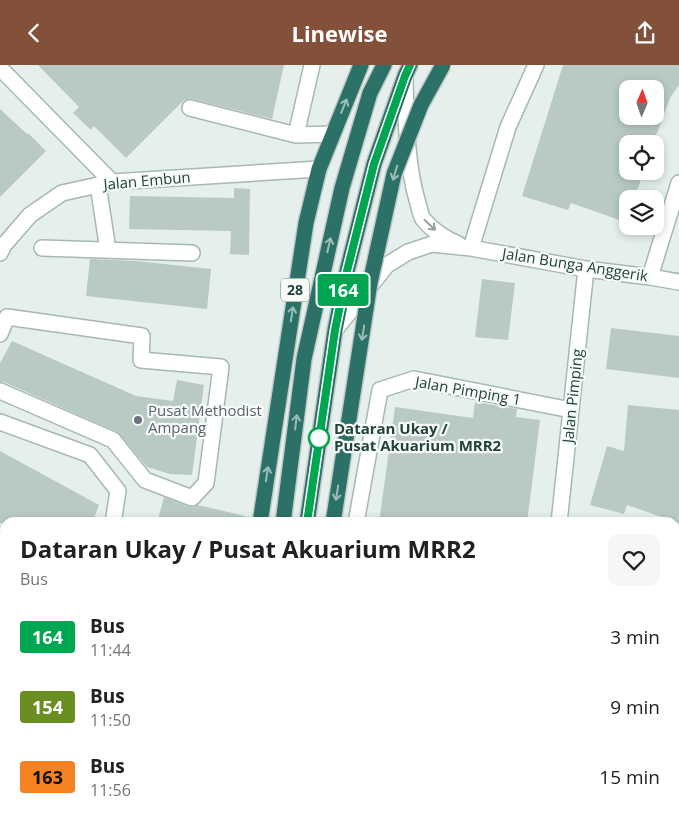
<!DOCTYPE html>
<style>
:root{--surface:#fff;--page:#f6f6f6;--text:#202124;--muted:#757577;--accent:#83503a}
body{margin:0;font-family:"Open Sans",sans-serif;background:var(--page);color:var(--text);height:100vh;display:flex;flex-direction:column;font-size:19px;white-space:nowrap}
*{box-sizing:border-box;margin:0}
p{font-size:16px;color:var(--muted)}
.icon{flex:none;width:28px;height:28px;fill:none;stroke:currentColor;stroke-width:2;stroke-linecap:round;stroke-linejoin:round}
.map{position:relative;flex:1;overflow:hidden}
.details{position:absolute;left:0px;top:452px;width:680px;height:306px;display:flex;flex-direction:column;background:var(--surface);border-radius:15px 15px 0 0;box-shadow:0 2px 8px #0003}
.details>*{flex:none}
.badge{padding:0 10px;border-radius:4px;font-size:18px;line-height:32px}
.needle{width:32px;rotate:2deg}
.controls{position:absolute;left:619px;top:15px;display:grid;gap:10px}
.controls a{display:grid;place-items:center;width:45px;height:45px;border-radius:10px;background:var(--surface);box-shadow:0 2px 8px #0003;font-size:25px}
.map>.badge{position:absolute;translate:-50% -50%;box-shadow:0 0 0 2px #fff}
.round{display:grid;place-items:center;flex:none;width:52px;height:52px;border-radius:10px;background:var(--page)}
.headline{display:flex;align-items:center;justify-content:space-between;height:85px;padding:0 20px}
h1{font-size:24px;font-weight:700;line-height:38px}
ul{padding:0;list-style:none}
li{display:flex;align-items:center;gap:15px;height:70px;padding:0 20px}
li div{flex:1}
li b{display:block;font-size:19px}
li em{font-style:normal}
li .badge{min-width:55px;font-weight:700;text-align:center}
header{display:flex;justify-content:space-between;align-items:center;height:65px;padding:0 20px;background:var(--accent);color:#fff;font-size:22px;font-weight:700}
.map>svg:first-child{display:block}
.water{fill:#89c6d7}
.building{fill:#b9cac4;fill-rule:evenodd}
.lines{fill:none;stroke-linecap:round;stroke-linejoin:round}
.minor-casing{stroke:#a7b8b3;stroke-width:18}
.highway-casing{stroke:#c1cac8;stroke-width:18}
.minor{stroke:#fff;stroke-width:15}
.highway{stroke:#2b7167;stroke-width:15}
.highway-bridge-casing{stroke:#c1cac8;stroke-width:18;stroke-linecap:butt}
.highway-bridge{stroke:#2b7167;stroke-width:15}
.oneway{stroke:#9bbdb7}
.oneway2{stroke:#90a09e}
.line-casing{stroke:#fff;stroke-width:11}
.line{stroke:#00a651;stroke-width:8}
.worship-dot{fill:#6b7280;stroke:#f6fbf8;stroke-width:2}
.stop-dot{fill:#fff;stroke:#00a651;stroke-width:2.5}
.labels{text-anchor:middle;stroke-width:4.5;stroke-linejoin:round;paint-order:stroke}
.shield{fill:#f6fbf8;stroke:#627a74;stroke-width:1}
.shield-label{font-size:14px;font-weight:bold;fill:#22423c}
.street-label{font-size:15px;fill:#22423c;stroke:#f6fbf8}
.worship-label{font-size:15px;fill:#5b616d;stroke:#f6fbf8;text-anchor:start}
.stop-label{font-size:15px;font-weight:bold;fill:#22423c;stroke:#f6fbf8;text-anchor:start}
</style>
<header><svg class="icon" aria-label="back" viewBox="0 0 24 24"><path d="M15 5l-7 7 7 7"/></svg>Linewise<svg class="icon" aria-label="share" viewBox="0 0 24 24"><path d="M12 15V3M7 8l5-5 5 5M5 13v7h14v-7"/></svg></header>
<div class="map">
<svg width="679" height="758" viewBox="0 0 679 758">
<rect width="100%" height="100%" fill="#e5efeb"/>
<path class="water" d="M642,754H661L667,758H641Z"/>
<path class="building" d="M38,0H284L272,54L192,34H188L183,36L126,93L94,61L91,65L73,48L79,42Z
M563,0H679V20L670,33L653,79H628V106H644L634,134H628V158L571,138L568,145L522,131ZM628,24H655V51H628Z
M0,44L27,69L28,68L46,86L0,132Z
M234,123L250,124L249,190L230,189L231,166L129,164L130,131L234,133Z
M90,194L136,196L211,204L207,244L86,231Z
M482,214L515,218L508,275L475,272Z
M611,263L679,271V313L606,304Z
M12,276L136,331L173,336L177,315L204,320L192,410L170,409L147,402L117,367L4,317H0V298Z
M475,337L517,344L516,352L540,355L527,458H379L395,342L473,353Z
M628,340L679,345V458L627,440L624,449L590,440L607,381L624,386Z
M0,386L99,440L92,458H0Z
M164,432L189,442H194L198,440L245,451L244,458H157Z"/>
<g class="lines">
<defs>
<path id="minor" d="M0,3L112,117
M405,12C406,53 406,96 417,135C419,141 420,149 423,154C431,164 445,174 458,179
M190,43L296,70L333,69
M296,70L312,0
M98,120L108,185
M42,183L192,188
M471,183L508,62L536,0
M0,188L4,180L30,150L62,128L112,117L319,104
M650,212L679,118
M335,265L387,200L408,187L432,179L471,183L586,204L650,212L679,217
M0,269L7,252L142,271L141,295L221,302L206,418L192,433L145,415L113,375L0,326
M0,357L90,390L118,426L113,458
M356,458L380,325L414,314L571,345
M559,458L586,204
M675,517L679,520
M0,531L5,522
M507,754L514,755
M67,758L68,754"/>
<path id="highway" d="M260,458L306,158L319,104L361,0
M283,458L304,294L342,123L370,28L384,0
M307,458L335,265L347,206L374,99L405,11L410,0
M214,758L215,754
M239,758L240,754
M262,758V754
M285,758L286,754"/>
</defs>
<use href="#minor" class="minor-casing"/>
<use href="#highway" class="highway-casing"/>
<use href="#minor" class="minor"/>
<use href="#highway" class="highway"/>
<defs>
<path id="highway-bridge" d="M333,458L370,218L394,109L421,40L443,0"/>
</defs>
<use href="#highway-bridge" class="highway-bridge-casing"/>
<use href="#highway-bridge" class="highway-bridge"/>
</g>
<defs><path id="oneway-shaft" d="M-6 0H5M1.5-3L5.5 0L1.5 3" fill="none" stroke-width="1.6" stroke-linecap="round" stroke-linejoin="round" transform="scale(1.25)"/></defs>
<g class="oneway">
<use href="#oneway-shaft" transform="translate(344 41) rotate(-68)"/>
<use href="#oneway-shaft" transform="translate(395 108) rotate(107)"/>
<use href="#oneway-shaft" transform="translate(329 180) rotate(-77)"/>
<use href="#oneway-shaft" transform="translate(292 249) rotate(-81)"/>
<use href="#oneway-shaft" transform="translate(363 268) rotate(99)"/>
<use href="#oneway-shaft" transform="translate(296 357) rotate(-83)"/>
<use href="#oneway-shaft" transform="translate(267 409) rotate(-81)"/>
<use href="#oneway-shaft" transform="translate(337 428) rotate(99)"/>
</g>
<use class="oneway2" href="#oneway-shaft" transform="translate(430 160) rotate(43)"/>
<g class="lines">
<defs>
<path id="line" d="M307,458L335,265L347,206L374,99L405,11L410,0"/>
</defs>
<use href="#line" class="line-casing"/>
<use href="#line" class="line"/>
</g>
<circle class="worship-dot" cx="138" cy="355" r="5"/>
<circle class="stop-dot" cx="319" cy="373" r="10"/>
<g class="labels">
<rect class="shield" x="281" y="213.5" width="28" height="23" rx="4"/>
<g class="shield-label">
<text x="295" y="230">28</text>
</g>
<g class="street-label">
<text transform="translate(147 116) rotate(-5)" y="5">Jalan Embun</text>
<text transform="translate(575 200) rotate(9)" y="5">Jalan Bunga Anggerik</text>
<text transform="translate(468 326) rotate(10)" y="5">Jalan Pimping 1</text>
<text transform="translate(573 331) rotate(-84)" y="5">Jalan Pimping</text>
</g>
<g class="worship-label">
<text x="148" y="351">Pusat Methodist<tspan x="148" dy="17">Ampang</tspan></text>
</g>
<g class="stop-label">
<text x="334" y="369">Dataran Ukay /<tspan x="334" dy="17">Pusat Akuarium MRR2</tspan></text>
</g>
</g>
</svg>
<div class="controls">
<a><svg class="needle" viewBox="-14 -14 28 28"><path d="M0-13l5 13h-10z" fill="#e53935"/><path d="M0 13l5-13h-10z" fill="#757577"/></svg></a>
<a><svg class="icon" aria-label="locate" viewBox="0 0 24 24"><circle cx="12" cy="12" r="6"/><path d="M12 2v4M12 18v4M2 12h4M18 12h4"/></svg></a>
<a><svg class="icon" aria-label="layers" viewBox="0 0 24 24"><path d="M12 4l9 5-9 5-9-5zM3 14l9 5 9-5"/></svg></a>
</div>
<b class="badge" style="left:343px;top:225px;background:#00a651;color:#fff">164</b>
<section class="details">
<div class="headline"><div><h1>Dataran Ukay / Pusat Akuarium MRR2</h1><p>Bus</p></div><a class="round"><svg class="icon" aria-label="heart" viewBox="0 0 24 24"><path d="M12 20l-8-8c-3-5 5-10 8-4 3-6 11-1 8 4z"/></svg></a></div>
<ul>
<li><span class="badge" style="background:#00a651;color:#fff">164</span><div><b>Bus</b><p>11:44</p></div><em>3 min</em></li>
<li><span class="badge" style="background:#6b8e23;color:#fff">154</span><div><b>Bus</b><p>11:50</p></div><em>9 min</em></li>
<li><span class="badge" style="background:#f58220;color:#111">163</span><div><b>Bus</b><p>11:56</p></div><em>15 min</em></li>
</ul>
</section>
</div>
